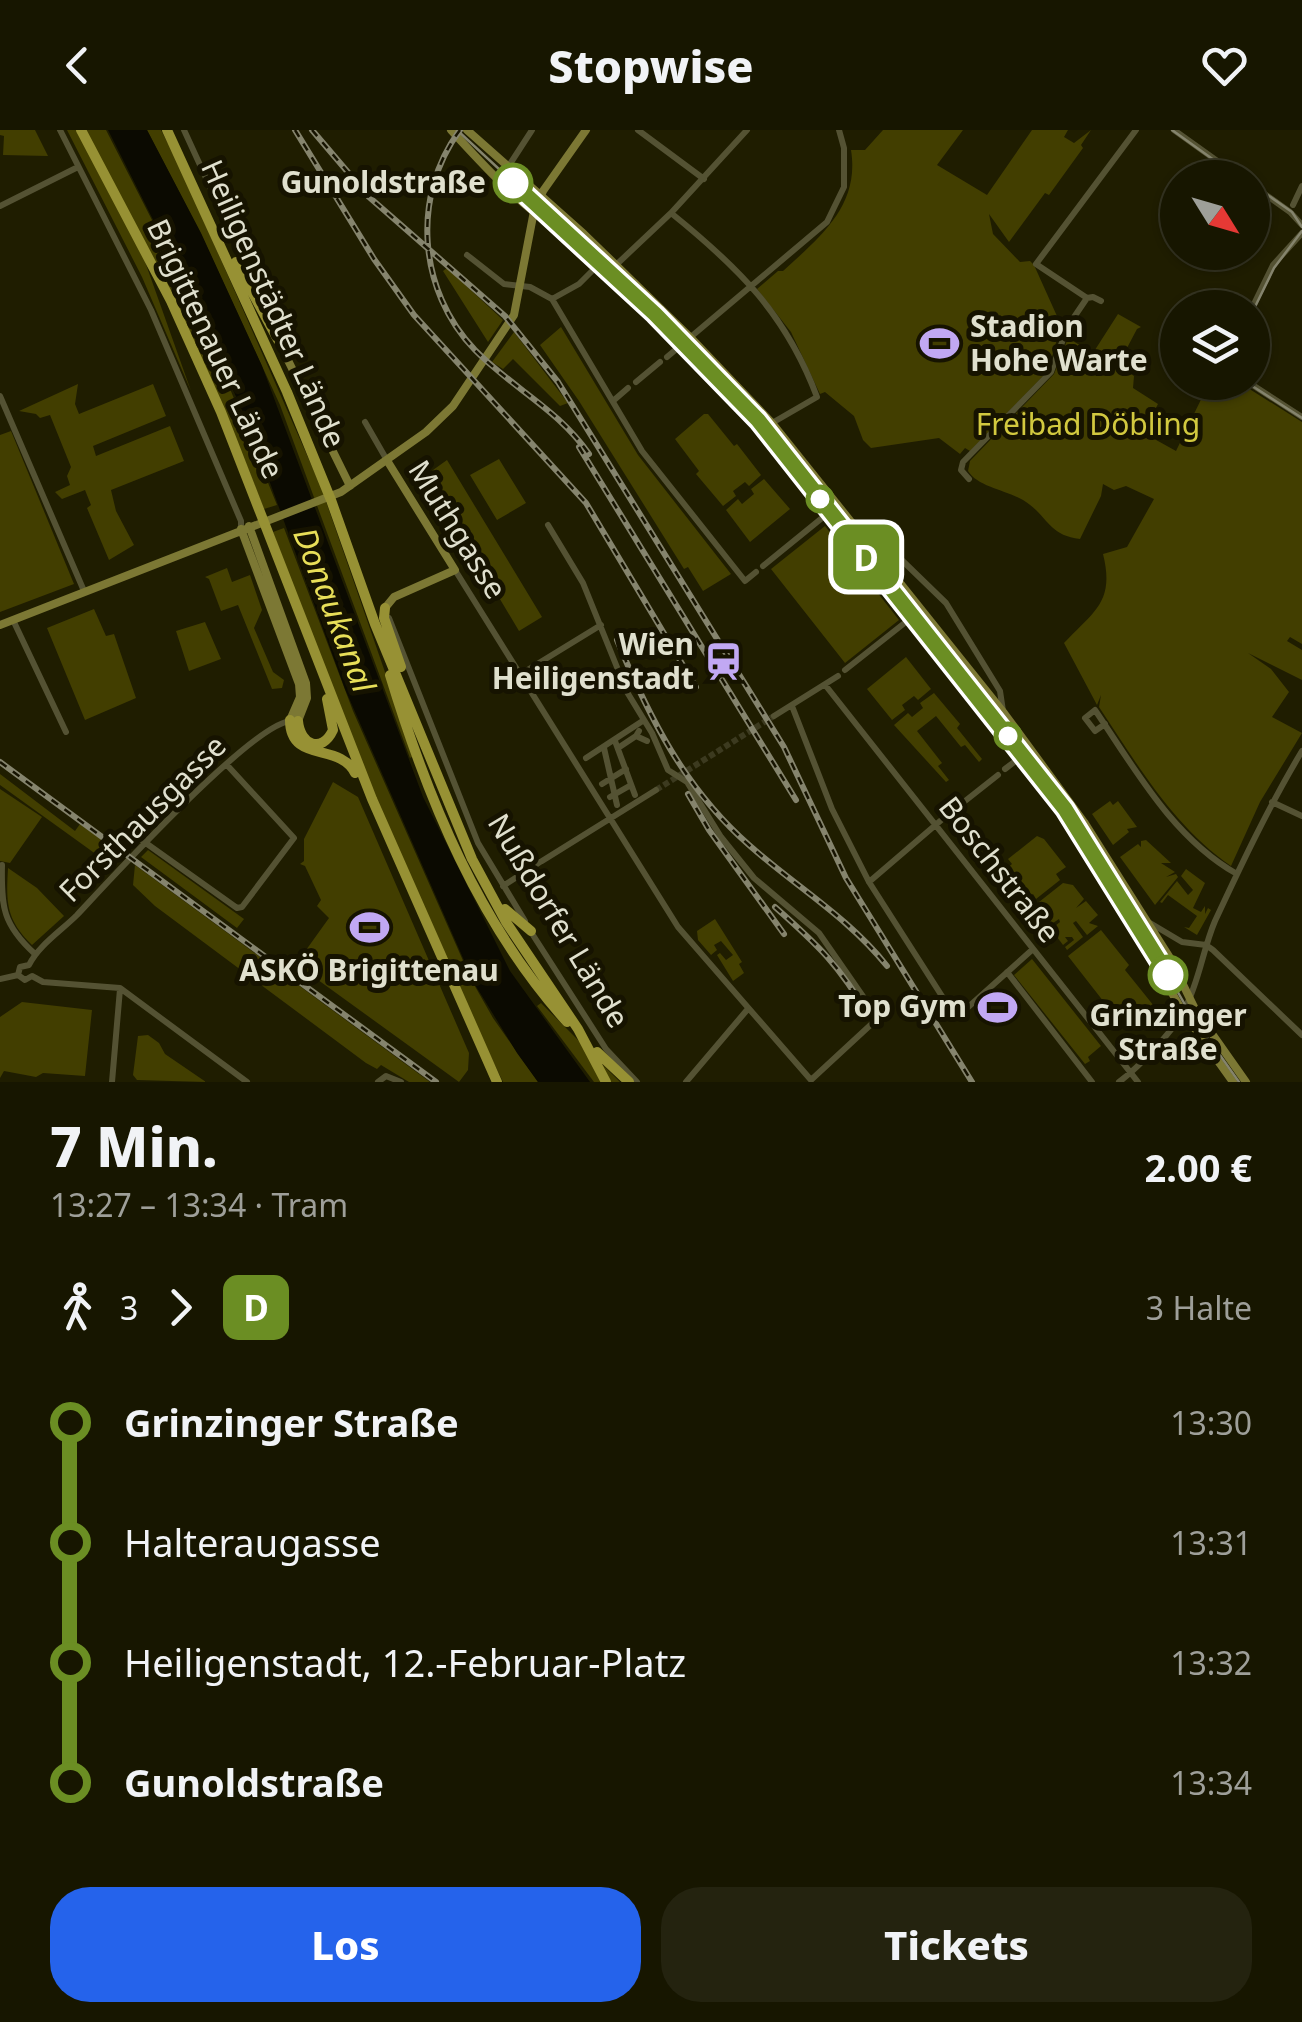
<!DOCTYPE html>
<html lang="de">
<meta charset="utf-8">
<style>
:root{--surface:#171600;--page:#24230f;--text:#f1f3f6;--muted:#9e9f99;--line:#363522;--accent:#2563eb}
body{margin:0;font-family:"Noto Sans",sans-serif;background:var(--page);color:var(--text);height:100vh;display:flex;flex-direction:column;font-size:38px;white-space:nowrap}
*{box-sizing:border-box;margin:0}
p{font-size:32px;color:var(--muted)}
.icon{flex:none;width:55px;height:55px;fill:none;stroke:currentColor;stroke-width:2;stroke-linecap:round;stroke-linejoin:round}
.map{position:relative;height:952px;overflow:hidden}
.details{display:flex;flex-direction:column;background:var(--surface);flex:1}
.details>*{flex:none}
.badge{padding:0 20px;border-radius:15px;font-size:35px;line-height:65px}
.needle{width:65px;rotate:127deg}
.tools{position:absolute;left:1160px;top:30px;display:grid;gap:20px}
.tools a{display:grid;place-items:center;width:110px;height:110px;border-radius:50%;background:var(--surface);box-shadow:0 2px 8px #0004,0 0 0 2px var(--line);font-size:50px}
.map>.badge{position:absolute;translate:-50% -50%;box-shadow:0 0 0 5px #fff}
.legs{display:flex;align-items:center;gap:15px;height:110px;padding:0 50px;font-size:32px}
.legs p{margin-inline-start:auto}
.head{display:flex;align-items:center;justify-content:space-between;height:170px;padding:0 50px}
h1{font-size:55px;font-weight:800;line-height:75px}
.button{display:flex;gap:20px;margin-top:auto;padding:20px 50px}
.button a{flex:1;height:115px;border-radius:40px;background:var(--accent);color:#fff;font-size:40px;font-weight:800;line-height:115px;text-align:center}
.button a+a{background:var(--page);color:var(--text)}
ul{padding:0 50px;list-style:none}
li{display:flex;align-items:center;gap:35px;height:120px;font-size:38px}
li i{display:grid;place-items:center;width:15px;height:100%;margin:0 12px;background:currentColor}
li i::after{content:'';width:25px;height:25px;margin:-12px;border:8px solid;border-radius:50%;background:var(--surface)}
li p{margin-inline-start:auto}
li:first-child i{background:linear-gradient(#0000 50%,currentColor 0)}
li:last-child i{background:linear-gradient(currentColor 50%,#0000 0)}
header{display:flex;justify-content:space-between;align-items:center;height:130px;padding:0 50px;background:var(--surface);font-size:45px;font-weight:800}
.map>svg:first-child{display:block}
.green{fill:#423e00}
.water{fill:#0b0a01}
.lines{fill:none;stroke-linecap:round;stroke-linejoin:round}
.minor-tunnel{stroke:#3c3a1f;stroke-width:6;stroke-dasharray:6 3;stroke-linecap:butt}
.minor{stroke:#545233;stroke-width:6}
.major{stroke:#7c7834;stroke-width:8}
.highway{stroke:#979134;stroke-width:10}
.tram{stroke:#85846d;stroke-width:2.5}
.rail-casing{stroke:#85846d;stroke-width:6}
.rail{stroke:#161300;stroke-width:2.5;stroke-dasharray:8;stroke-linecap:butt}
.line-1-casing{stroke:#fff;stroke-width:22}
.line-1{stroke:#6b8e23;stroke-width:15}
.stop-1-dot{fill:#fff;stroke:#6b8e23;stroke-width:5}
.labels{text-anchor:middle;stroke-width:10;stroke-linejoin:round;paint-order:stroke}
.stop-label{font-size:30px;font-weight:bold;fill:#e0e0ce;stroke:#161300;text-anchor:end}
.street-label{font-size:30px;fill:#e0e0ce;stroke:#161300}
.poi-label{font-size:30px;font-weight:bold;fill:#e0e0ce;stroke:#161300;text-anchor:end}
.park-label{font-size:30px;fill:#d2c93f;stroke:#161300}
.water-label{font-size:32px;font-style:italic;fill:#e8df58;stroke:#161300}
</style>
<header><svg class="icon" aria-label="back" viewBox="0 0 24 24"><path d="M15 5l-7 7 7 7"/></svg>Stopwise<svg class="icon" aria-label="heart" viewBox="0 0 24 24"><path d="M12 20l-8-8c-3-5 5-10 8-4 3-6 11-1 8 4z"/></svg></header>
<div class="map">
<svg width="1302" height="952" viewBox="0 0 1302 952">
<rect width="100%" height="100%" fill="#1f1d00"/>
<path class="green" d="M0,0H35L48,26L3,25L4,6L0,5Z
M67,0H77L143,126L191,261L142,147Z
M84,0H106L199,182L277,375L264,379L245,331Z
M147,0H161L181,39L321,357L414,626L410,628L280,275L201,104Z
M883,0H963L937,35L987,65L1032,0H1068L1064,7L1074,13L1091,0L1081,15L1083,18L1049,65L1045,63L1009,112L989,84L993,104L1020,132L1030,131L1034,135L1061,195L1048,241L970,321L965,318L960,324L939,308L871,318L863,310L854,286L825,262L820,264L791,202L757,159L778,141H783C820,107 860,76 851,20H865Z
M447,138L503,190L488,212L443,141Z
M1118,184L1141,197L1137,199L1118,235L1134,246L1133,258L1158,274L1147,295L1149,306L1176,321L1209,253H1240L1302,292V514L1290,507L1287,511L1302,520V550L1248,523L1271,539L1289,562L1272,587L1302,603L1260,672L1231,736C1173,696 1137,634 1099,577L1101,565L1097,575L1064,513C1094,481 1115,472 1103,424L1127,417L1154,369L1126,356L1114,360L1103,354L1101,366L1080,409C1047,405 1048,385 1023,370C1006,360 978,357 968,341L970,331L1054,244L1068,208L1093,223Z
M561,197L638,325L731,444L703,461L688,437L684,439L579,271L540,215Z
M514,202L568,273L560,276L513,229L503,239L492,232Z
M78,254L75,274L79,284L153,254L166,286L93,316L96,326L170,296L184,331L111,360L116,381L134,415L109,430L87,378L91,375L85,360L62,369L55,362L70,355L67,346L71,337L50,285L40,288L36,284L19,281Z
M704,284H708L734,316L737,314L761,345L749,356L745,352L733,361L736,366L723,376L696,344L699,341L675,309Z
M11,301L74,454L0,482V305Z
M499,329L526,373L497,390L470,345Z
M447,330L542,487L519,501L426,345Z
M764,349L790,379L750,412L726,380L738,369L742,374L754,364L751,359Z
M825,396L899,490L845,533L771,439Z
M284,398L353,581L472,851L493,888L538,952H503C416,774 342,588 273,402Z
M227,438L232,452L250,445L262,480L254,498L273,542L284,550L282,558L272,559L238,475L221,481L209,449L205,447Z
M94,479L106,506L114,504L136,568L85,590L47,498Z
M205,492L221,529L189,541L176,501Z
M906,527L931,559L918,570L914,566L902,575L905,580L892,590L867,559Z
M934,563L960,594L957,598L982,629L979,632L965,615L961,617L936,586L917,601L942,633L938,636L949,650L946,652L894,595L908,583L912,587L923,578L920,573Z
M0,644L75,701L80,694L120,723L111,735L0,655Z
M333,652L358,667L469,923L468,940L459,952L296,834L329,788L317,776L321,770L305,736L300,734L304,731V709Z
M0,659L42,687L10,733L0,731Z
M1110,671L1113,675L1118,671L1137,697L1127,699L1129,702L1113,715L1092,684Z
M1037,706L1044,709L1066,737L1056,744L1060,750L1036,769L1033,764L1027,768L1005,740L1012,734L1008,729Z
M1146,710L1171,733H1161L1175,742L1166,747L1176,744L1178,747L1155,775L1120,727L1138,714L1141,717V711Z
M148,720L244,789L237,798L141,727Z
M135,735L430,952H409L381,935L377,939L366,933L155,776L133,755Z
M8,738L37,758L64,786L32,815C6,789 6,773 8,738Z
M1186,739L1205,753L1193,778L1201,782L1205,776V784L1208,778L1211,780L1197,805L1184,797L1189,798L1197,786L1168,765L1162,773L1160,772L1177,751L1188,765L1193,760L1181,746Z
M1063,753L1073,755L1084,769L1076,778L1086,771L1098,785L1089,793L1098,796L1087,805L1076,791L1073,793L1083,807L1067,820L1065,817L1074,810L1072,807H1065L1068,811L1063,815L1051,799L1060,792L1059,789L1047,797L1035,782L1042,777L1039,772Z
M715,789L742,832L739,834L744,843L733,851L717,825L720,823L726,830L733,825L721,811L714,815L717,820L711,825L698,810L697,801Z
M1101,800L1129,835L1125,840L1154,876L1125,899L1068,826Z
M1032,829L1101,916L1088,927L1090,931L1085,934L1014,845Z
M22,872L92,880L85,946L43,943L36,947L4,941L0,948V887Z
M541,873L620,952H594L537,876Z
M148,905L159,913L165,924L206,952L137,950L133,945L138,906Z"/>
<path class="water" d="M108,0H147L201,103L262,236L423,667L510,841L590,952H538L517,923L474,853L345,559L253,306L200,183Z"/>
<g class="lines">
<path class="minor-tunnel" d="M656,660L774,586"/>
<path class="minor" d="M60,0L151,180L241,391V399
M184,0L267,181
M638,0L704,49
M1174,0L1241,48
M508,37L532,0
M1252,55L1290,82L1302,95
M1293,75L1302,56
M0,76L78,37
M671,83C738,137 786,184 817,267L772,293
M563,105L632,169L745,283L754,274
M467,125L504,154L530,157L552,169L642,321L745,451L756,442
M616,135L671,83L747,0
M552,169L579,154L596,137
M1101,171L1093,167L1087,168L1036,134L1136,0
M1252,178L1273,135L1302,103
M667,227L827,92L844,57V18L839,0
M636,252L660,232
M1248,252L1302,287
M0,266L84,461
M613,271L628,258
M365,292L388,332
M969,349L961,340L963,332L1051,242L1068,196L1087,168
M853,392L878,407L946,473L1000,561L1003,581
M548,395L583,453L627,562L652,603L668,640L687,652L721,707L754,748L819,803L878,888L811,950
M763,436L838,375
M455,440L678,797L811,950
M389,488L478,713L525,791
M13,490L66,602
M909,490L1062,684L1149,820
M845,540L921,480
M521,544L601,495
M826,556L1138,952
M792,576L832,679L869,752L956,888L1033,819
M774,586L838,546
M1105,594L1095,601L1085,588L1095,580C1135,639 1173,708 1237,744
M639,601L636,606L647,611
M615,611L635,665
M604,618L617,675
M618,618L636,606
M586,628L641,592
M1005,639L1031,619
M602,654L626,639
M610,667L631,655
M1272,672L1302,686
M960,675L998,645
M143,711L237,778L242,777L294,708L227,635
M542,731L656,660
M2,735C1,777 3,795 35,824
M869,752L953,680
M503,756L540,732
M1150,793L1182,812L1206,815L1213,820L1302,905
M531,802L606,919L637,952
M1007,842L1092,952
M18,845L20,837L29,835C39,815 61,801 77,785C108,752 255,590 292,591
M0,849L18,845L25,850L32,846L43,852L120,858L247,952
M112,952L120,859
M378,952L386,946L401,952
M686,952L747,880
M1119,952C1139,937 1174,901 1185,878C1199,852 1203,819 1215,791C1242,733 1269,676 1302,621"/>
<path class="major" d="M451,0C483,35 517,72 557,99C568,106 581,111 592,117
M467,0L584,104L690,207L772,293L1004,583L1084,692L1170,828L1196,881L1246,952
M278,210L350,356
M249,396L306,553L307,568L298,591
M241,399L299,554L300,567L290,590
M385,478L394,467L455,440L388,332
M0,495L341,362L426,302L453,276L514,185L534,81L543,61L586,0
M1139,783L1154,832L1183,882L1233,952"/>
<path class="highway" d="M81,0L171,171L221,282L372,669L497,952
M167,0L287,262L331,370L375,494L472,729L506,792L578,899L606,952
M236,132L278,210
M385,478L384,488L401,537
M390,545C428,670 479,794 567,892
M290,590C290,634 340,612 355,643
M298,591C300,615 322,624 333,600L327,569
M505,779L531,801
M597,922L629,952"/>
<path class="tram" d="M457,0L640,170L757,290L1061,674L1146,806L1188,880L1239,952
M1172,0L1239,48
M1252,54L1292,82L1302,97
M1252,183L1274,138L1302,101
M1246,252L1302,288"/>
<defs>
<path id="rail" d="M295,0L374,129L414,185L586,373L696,557
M312,0L369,67L505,186L558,252L784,617L846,748L972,952
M460,0C411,66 418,161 475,220C512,258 558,279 589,324
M579,317L796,670
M617,510C649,587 685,659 749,715C795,756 848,787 887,836
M0,632L436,952
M688,664L709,700L784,804
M775,777C819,816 839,835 869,886"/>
</defs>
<use href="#rail" class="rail-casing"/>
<use href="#rail" class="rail"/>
</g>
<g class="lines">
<defs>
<path id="line-1" d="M513,53L655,184L758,290L1065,679L1168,845"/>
</defs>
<use href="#line-1" class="line-1-casing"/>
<use href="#line-1" class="line-1"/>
</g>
<defs>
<symbol id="stadium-bare" viewBox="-9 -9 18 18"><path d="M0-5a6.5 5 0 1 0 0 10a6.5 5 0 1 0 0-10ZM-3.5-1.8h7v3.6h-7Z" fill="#c1a8f3" stroke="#161300" stroke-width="2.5" paint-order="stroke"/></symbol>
<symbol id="station-bare" viewBox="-9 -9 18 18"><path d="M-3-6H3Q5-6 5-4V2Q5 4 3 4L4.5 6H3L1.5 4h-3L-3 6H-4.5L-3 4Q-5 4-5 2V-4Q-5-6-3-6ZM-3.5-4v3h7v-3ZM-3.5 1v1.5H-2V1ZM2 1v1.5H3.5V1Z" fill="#c1a8f3" stroke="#161300" stroke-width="2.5" paint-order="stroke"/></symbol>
</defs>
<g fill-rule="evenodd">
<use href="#stadium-bare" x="912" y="186" width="55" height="55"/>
<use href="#station-bare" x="696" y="504" width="55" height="55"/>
<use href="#stadium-bare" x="342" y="770" width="55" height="55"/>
<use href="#stadium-bare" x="970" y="850" width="55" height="55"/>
</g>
<g class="stop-1-dot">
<circle cx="513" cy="53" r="18"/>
<circle cx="820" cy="369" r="12"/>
<circle cx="1008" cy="606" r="12"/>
<circle cx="1168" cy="845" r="18"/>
</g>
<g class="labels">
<g class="stop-label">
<text x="486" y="63">Gunoldstraße</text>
<text x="1168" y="896" text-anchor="middle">Grinzinger<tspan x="1168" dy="34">Straße</tspan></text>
</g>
<g class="street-label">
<text transform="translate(273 174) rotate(66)" y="10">Heiligenstädter Lände</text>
<text transform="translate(215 219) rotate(65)" y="10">Brigittenauer Lände</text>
<text transform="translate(457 400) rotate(58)" y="10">Muthgasse</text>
<text transform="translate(143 689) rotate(-45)" y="10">Forsthausgasse</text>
<text transform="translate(999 740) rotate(52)" y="10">Boschstraße</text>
<text transform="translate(558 791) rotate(59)" y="10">Nußdorfer Lände</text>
</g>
<g class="poi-label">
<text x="970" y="207" text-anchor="start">Stadion<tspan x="970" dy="34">Hohe Warte</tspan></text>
<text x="694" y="525">Wien<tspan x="694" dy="34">Heiligenstadt</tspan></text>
<text x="369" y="851" text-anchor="middle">ASKÖ Brigittenau</text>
<text x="967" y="887">Top Gym</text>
</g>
<g class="park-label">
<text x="1088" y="305">Freibad Döbling</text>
</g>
<g class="water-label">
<text transform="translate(334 480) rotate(69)" y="11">Donaukanal</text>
</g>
</g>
</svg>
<div class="tools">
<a><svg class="needle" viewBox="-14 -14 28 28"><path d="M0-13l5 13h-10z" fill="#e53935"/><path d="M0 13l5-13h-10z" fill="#9e9f99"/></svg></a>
<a><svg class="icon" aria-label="layers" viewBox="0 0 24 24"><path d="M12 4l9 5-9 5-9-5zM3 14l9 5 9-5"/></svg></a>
</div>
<b class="badge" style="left:866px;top:427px;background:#6b8e23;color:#fff">D</b>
</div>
<section class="details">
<div class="head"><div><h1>7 Min.</h1><p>13:27 – 13:34 · Tram</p></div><b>2.00 €</b></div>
<div class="legs"><svg class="icon" aria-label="walk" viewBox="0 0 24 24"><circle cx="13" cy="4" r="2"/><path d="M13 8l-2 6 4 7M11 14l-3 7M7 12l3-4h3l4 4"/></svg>3<svg class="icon" aria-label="forward" viewBox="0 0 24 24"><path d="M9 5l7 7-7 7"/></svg><b class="badge" style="background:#6b8e23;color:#fff">D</b><p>3 Halte</p></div>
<ul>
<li><i style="color:#6b8e23"></i><b>Grinzinger Straße</b><p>13:30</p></li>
<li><i style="color:#6b8e23"></i><span>Halteraugasse</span><p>13:31</p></li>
<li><i style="color:#6b8e23"></i><span>Heiligenstadt, 12.-Februar-Platz</span><p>13:32</p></li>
<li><i style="color:#6b8e23"></i><b>Gunoldstraße</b><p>13:34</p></li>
</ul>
<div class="button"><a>Los</a><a>Tickets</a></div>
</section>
